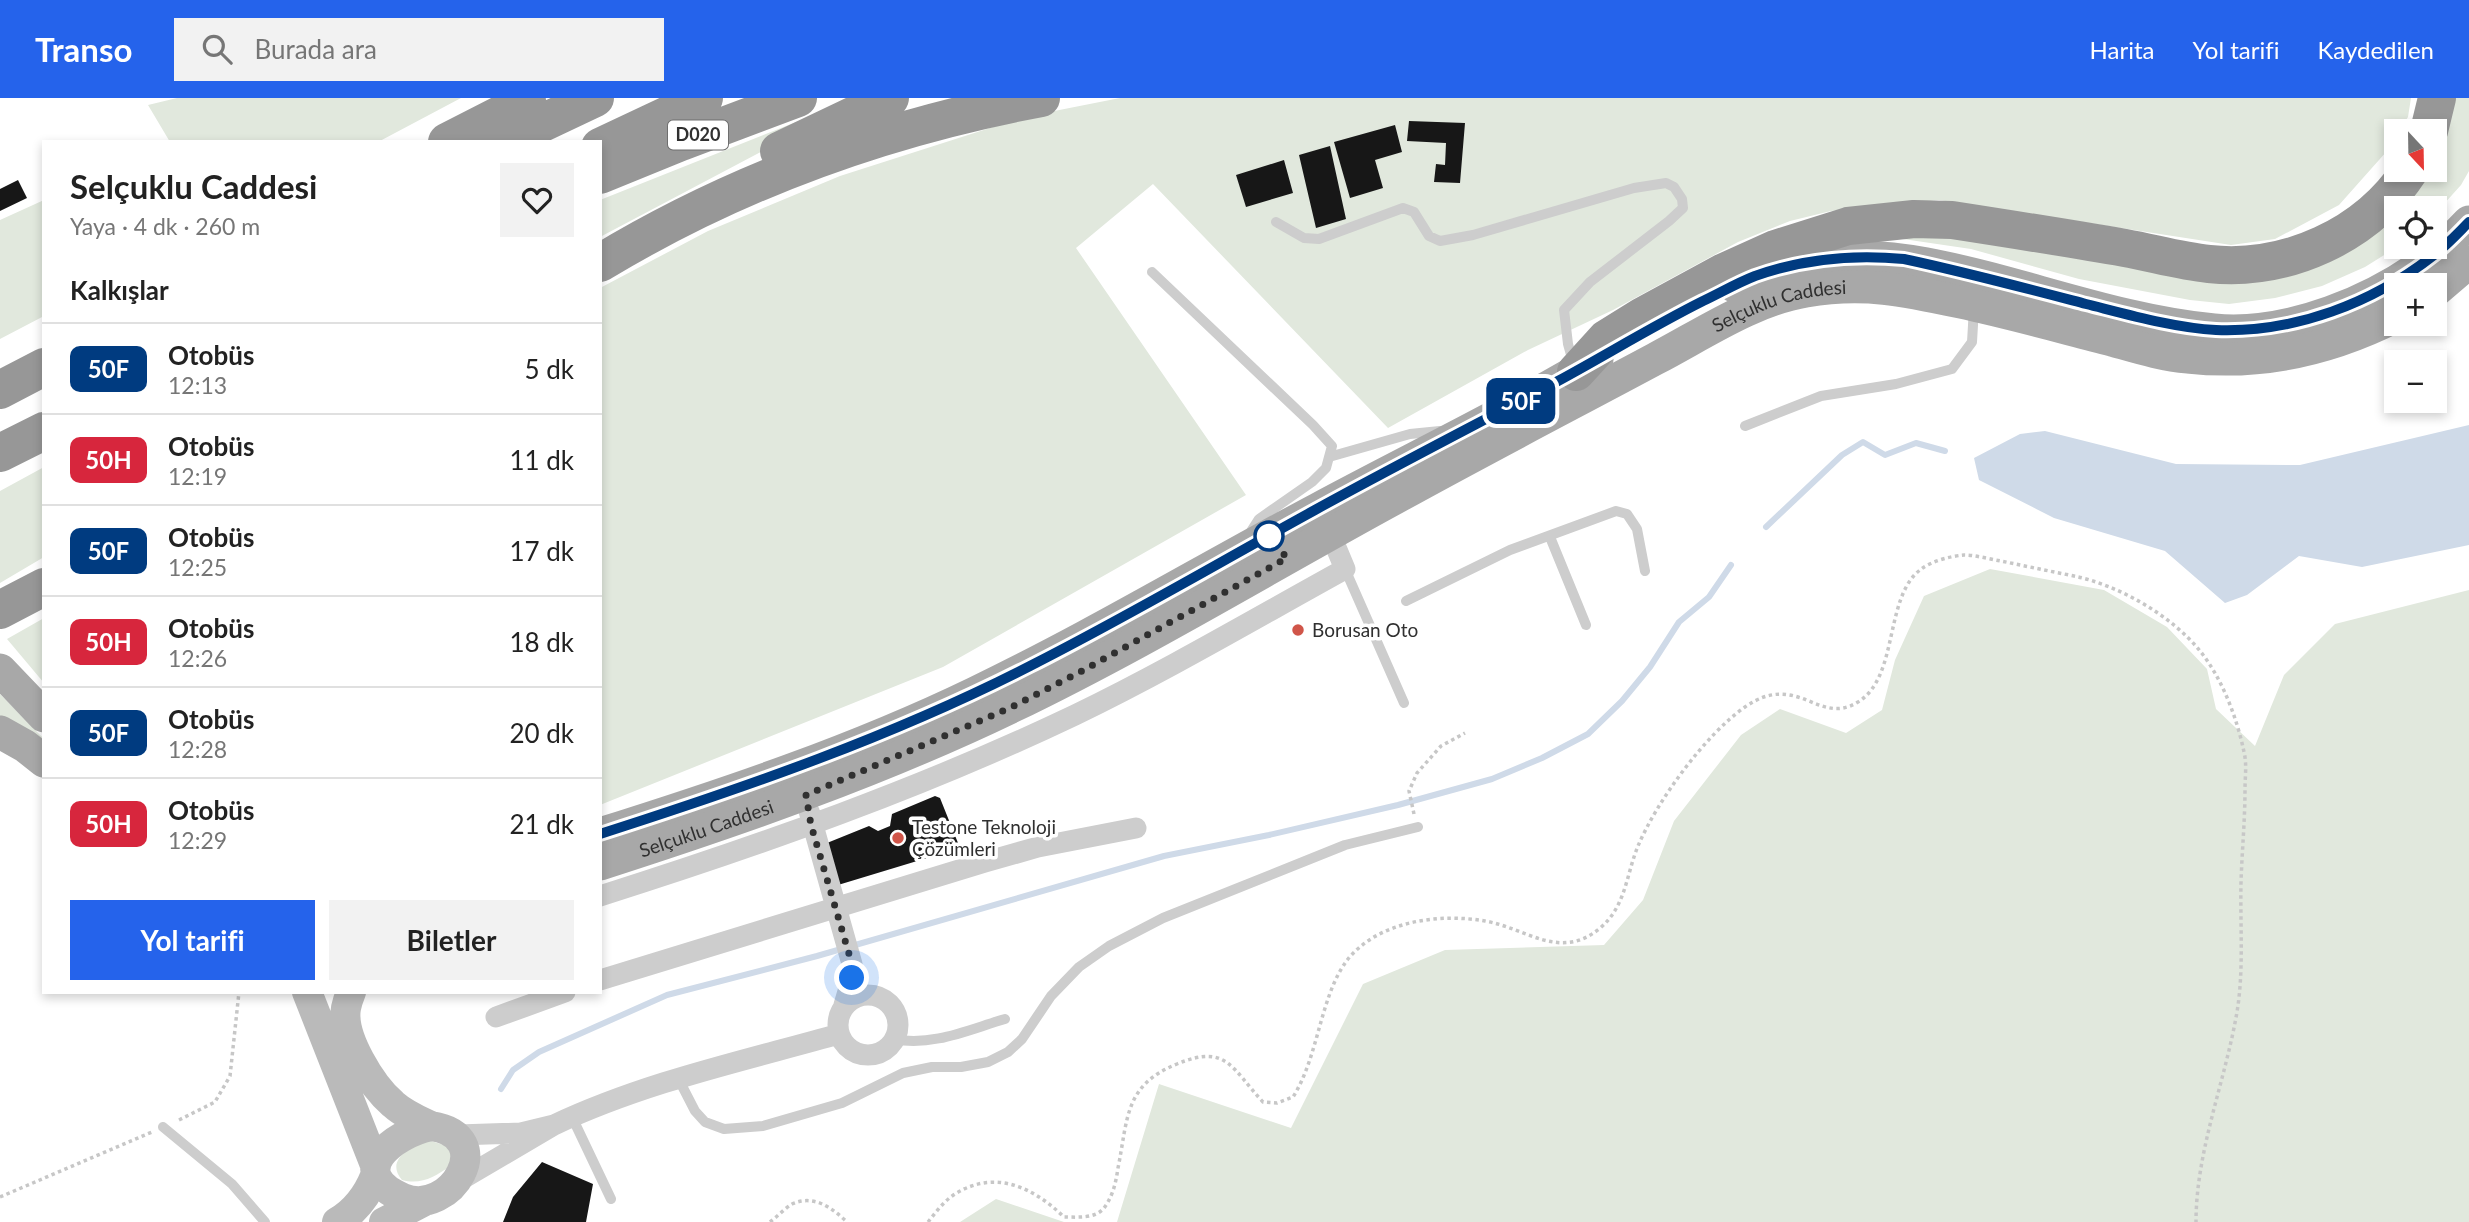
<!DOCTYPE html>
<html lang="tr">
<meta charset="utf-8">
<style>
:root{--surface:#fff;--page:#f2f2f2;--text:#222;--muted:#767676;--line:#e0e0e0;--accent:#2563eb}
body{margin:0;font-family:Lato,sans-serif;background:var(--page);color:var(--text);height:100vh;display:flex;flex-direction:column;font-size:26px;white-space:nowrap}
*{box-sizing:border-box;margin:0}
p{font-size:23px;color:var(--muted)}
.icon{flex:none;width:38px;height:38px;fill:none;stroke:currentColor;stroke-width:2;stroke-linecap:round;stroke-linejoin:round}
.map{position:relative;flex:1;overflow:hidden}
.details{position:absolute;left:42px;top:42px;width:560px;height:854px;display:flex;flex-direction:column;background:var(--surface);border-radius:0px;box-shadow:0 4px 10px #0003}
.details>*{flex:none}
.badge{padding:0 14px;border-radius:10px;font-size:24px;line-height:46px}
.needle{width:46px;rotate:158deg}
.tools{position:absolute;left:2384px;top:21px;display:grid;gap:14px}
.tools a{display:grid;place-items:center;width:63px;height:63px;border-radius:0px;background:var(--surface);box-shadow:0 4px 10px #0003;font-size:35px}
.you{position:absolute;width:35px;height:35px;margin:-18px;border:5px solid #fff;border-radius:50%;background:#1a73e8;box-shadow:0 0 0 10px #1a73e833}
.map>.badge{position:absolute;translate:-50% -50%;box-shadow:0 0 0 4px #fff}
h2{padding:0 28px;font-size:26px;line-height:63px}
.round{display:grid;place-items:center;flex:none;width:74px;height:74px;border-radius:0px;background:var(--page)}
.overview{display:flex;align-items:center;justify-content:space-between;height:119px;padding:0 28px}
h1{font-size:33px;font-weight:700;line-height:52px}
.button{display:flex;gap:14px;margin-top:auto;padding:14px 28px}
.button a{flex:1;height:80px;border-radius:0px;background:var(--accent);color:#fff;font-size:28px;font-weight:700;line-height:80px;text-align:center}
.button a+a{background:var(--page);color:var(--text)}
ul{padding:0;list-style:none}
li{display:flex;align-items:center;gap:21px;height:91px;padding:0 28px;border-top:2px solid var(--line)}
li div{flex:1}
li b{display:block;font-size:26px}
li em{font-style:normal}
li .badge{min-width:77px;font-weight:700;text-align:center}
header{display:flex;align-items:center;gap:42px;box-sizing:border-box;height:98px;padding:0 35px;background:var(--accent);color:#fff}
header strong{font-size:33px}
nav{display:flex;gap:38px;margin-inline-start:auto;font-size:24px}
.search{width:490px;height:63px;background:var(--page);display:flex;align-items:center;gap:18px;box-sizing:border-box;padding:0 24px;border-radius:0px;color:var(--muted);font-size:26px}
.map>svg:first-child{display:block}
.green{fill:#e1e8dd}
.water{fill:#cfdae8}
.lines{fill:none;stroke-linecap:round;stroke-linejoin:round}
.stream{stroke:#cfdae8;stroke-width:6}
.building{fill:#171717}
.path{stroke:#c7c7c7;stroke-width:3.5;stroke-dasharray:3.5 3.5;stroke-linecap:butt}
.lane{stroke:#cdcdcd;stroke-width:10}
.street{stroke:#cdcdcd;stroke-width:21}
.secondary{stroke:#bababa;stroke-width:30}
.primary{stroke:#a8a8a8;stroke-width:33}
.highway{stroke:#979797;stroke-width:38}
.line-casing{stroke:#fff;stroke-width:16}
.line{stroke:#003b80;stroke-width:10}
.walk{stroke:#303030;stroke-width:7;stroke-dasharray:0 12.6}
.stop-dot{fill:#fff;stroke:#003b80;stroke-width:3.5}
.poi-dot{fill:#d05549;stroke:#fff;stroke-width:2.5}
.labels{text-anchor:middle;stroke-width:7;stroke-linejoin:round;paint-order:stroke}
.shield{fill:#fff;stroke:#6e6e6e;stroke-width:2}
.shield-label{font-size:18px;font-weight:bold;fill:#303030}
.street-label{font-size:19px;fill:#303030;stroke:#fff}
.poi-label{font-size:19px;fill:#303030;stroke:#fff;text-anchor:start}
</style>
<header>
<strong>Transo</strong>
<div class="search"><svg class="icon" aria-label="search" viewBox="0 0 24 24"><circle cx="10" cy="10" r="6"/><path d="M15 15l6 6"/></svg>Burada ara</div>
<nav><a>Harita</a><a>Yol tarifi</a><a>Kaydedilen</a></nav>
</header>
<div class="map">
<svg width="2469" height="1124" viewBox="0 0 2469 1124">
<rect width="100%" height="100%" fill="#fff"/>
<path class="green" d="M177,0H461L378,44H170L148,7Z
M1120,0H2411L2408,19L2399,33H2396V39L2387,53L2339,107L2275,141L2231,147L1939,102L1831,113L1790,123L1738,144L1613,212L1528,252L1388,330L1153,86L1076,150L1246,397L943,569L600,707V190L708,133L840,78L1024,19Z
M2447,0H2469V73L2461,87L2434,117V110H2396L2397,149L2365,169L2322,188L2275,200L2229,206L2190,202L2079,181L1971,151L1869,136L1909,131L2235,175L2421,72H2434V40Z
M834,9L836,14L600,139V102Z
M44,102V218L0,241V122Z
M44,369V459L0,485V393Z
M1990,471L2104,492L2167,529L2207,571L2216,611L2255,648L2284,577L2335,526L2469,492V1124H1117L1159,986L1291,1030L1363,886L1445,852L1604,847L1643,802L1674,723L1741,637L1780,611L1846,635L1882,612L1895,562L1924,498Z
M44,520V585L7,541Z
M0,596L44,641V647L0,621Z
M425,1041L453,1050L450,1068C435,1079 421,1087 402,1082C385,1062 410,1050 425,1041Z
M996,1101L1064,1124H960Z"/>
<path class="water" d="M2469,327V447L2362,469L2299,458L2247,497L2225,505L2165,453L2054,420L1979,382L1974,360L2020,336L2045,333L2176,366L2300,367Z"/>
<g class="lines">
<path class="stream" d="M1766,429L1842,357L1863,344L1885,357L1916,345L1945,353
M501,991L513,972L539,954L667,897L817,858L1164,758L1269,737L1398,707L1492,681L1542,660L1588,636L1622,603L1650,569L1679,524L1709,499L1731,467"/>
</g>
<path class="building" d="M1409,23L1465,25L1460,85L1434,84L1436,66L1445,67L1446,45L1407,43Z
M1395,27L1402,54L1375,62L1383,90L1350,100L1334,44Z
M1330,48L1346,121L1316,130L1299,57Z
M1284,62L1293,95L1246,109L1236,77Z
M18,82L27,100L0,113V91Z
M935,698L940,700L960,750L838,787L822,747L869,728L878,733L890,728L892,716Z
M542,1064L593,1086L586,1124H503L513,1099Z"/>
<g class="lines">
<path class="path" d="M1414,716L1409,693L1417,675L1441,648L1465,635
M179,1022L215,1004L230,978L239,894
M0,1099L152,1034
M770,1124C777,1119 785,1110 792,1106C814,1096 832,1110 847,1124
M928,1124C936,1114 944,1103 955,1096C995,1071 1033,1089 1064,1119C1077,1119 1095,1121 1104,1110C1113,1098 1116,1084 1118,1070C1128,1021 1124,987 1177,966C1227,945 1232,971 1263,1004L1277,1005L1293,999C1319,958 1320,897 1348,861C1379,823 1439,815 1485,823C1526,830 1559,863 1599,831C1626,809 1626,777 1638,748C1657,703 1705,637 1745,609C1798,572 1818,629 1858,604C1899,579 1884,500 1920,472C1931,463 1951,458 1964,457C1975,457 1989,461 2001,463C2025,468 2049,473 2074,478C2118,487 2171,517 2200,553C2222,580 2237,620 2244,654C2247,666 2245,679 2245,691C2245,722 2242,753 2241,784C2240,827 2244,872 2237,914C2225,984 2196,1053 2196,1124"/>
<path class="lane" d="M1276,124L1304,140L1319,141L1403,110L1414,114L1429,138L1440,143L1473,137L1634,90L1666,85L1674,89L1682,101L1683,110L1669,123L1590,184L1564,212L1568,246L1573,264
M1152,174L1313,327L1332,348L1326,370L1312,384L1259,421L1250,435
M1745,328L1821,298L1896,286L1952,271L1972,244L1974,210
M1329,359L1410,336L1440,333
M1550,439L1586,527
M1345,471L1404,605
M1406,503L1510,452L1616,413L1627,416L1637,431L1645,473
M894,941C932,949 970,931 1005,921
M678,980L695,1013L705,1024L724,1031L763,1028L842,1005L903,975L932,969H961L988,964L1008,954L1022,941L1051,898L1079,869L1109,848L1163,820L1345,747L1418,729
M572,1019L611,1101
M163,1029L232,1086L265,1124"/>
<path class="street" d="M809,713L852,866V880L844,907
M600,798C761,747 922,690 1075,617C1166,573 1256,520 1345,471L1330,435
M600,882L985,764L1038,749L1136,730
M838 927a30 30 0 1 1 60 0a30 30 0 1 1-60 0Z
M496,919L565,894
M554,1027C645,984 743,963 839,936
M457,1084L554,1027L521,1035L458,1037"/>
<path class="secondary" d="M307,894L375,1067
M351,894C349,899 347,905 346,910C341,939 372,988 393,1006C404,1016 418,1022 431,1028
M431,1028C500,1038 451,1120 403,1100C344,1075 392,1036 431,1028Z
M337,1124C356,1113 367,1098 375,1078
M384,1124L423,1104"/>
<g class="primary">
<path d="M1734,188C1825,144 1899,157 1992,181C2064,200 2139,225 2214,232C2289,239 2376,203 2435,157C2447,147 2458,135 2469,124"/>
<path d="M2434,194L2469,164"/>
<path d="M0,572L44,618"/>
<path d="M0,634L25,648L44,663"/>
<path d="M600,736C727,696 855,653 975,595C1092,539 1203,472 1318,411C1411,361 1507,315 1597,261"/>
<path id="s1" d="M600,766C740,721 878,673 1011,609C1142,546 1268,469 1397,399C1482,352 1569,307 1655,261C1703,236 1752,202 1806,193C1863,183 1905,192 1960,204C2011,215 2061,229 2112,242C2137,249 2162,257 2188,259C2260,267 2331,251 2396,218"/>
</g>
<path class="highway" d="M2429,33L2437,0
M447,44L527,3
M502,44L595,0
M600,49L704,0
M779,53L890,0
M600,77L681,44L798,0
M600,165C736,83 886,29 1041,0
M1576,274L1606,241L1643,218L1724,174L1775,151L1848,128L1914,121L1952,122C2010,131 2068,140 2125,150C2153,155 2180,163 2209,166C2286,174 2367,138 2410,72
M0,292L44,269
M0,355L44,333
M0,512L44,489"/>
</g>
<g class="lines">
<defs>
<path id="line" d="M600,736C747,689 893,638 1030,568C1127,519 1220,464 1315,412C1395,368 1477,326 1558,283C1606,257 1653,228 1703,203C1720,195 1737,185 1755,178C1803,161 1853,156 1904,161C1965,174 2025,190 2086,206C2126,216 2175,230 2216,232C2295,235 2373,205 2434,157C2447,147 2458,135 2469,124"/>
</defs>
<use href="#line" class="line-casing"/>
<use href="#line" class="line"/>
<path class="walk" d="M852,880V866L811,727L806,697L1010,610L1080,574L1287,460L1269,438"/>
</g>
<circle class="stop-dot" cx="1269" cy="438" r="14"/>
<g class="poi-dot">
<circle cx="1298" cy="532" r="7"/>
<circle cx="898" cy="740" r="7"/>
</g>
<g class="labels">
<rect class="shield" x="668" y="22.5" width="60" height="29" rx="5"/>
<g class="shield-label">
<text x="698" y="43">D020</text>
</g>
<g class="street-label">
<text dy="7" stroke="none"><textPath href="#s1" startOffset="1309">Selçuklu Caddesi</textPath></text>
<text dy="7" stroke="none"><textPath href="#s1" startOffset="112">Selçuklu Caddesi</textPath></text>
</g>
<g class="poi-label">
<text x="1312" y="539">Borusan Oto</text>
<text x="912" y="736">Testone Teknoloji<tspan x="912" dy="22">Çözümleri</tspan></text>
</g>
</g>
</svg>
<div class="tools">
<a><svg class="needle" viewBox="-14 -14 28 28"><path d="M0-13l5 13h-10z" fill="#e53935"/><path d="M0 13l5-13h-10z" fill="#767676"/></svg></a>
<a><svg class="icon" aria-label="locate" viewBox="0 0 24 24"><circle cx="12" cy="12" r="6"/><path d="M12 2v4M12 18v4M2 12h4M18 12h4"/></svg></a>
<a>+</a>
<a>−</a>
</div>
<div class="you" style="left:852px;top:880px"></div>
<b class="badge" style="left:1521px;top:303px;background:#003b80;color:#fff">50F</b>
<section class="details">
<div class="overview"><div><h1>Selçuklu Caddesi</h1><p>Yaya · 4 dk · 260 m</p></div><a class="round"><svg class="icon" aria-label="heart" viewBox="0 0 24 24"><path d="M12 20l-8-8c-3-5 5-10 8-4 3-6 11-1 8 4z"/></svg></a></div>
<h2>Kalkışlar</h2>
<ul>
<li><span class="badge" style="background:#003b80;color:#fff">50F</span><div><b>Otobüs</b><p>12:13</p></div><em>5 dk</em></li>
<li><span class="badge" style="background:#d7263d;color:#fff">50H</span><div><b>Otobüs</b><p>12:19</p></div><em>11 dk</em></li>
<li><span class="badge" style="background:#003b80;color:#fff">50F</span><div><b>Otobüs</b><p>12:25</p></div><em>17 dk</em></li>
<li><span class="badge" style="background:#d7263d;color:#fff">50H</span><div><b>Otobüs</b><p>12:26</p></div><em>18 dk</em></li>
<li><span class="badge" style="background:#003b80;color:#fff">50F</span><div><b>Otobüs</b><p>12:28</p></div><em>20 dk</em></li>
<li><span class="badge" style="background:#d7263d;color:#fff">50H</span><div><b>Otobüs</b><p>12:29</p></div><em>21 dk</em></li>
</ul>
<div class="button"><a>Yol tarifi</a><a>Biletler</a></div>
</section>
</div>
